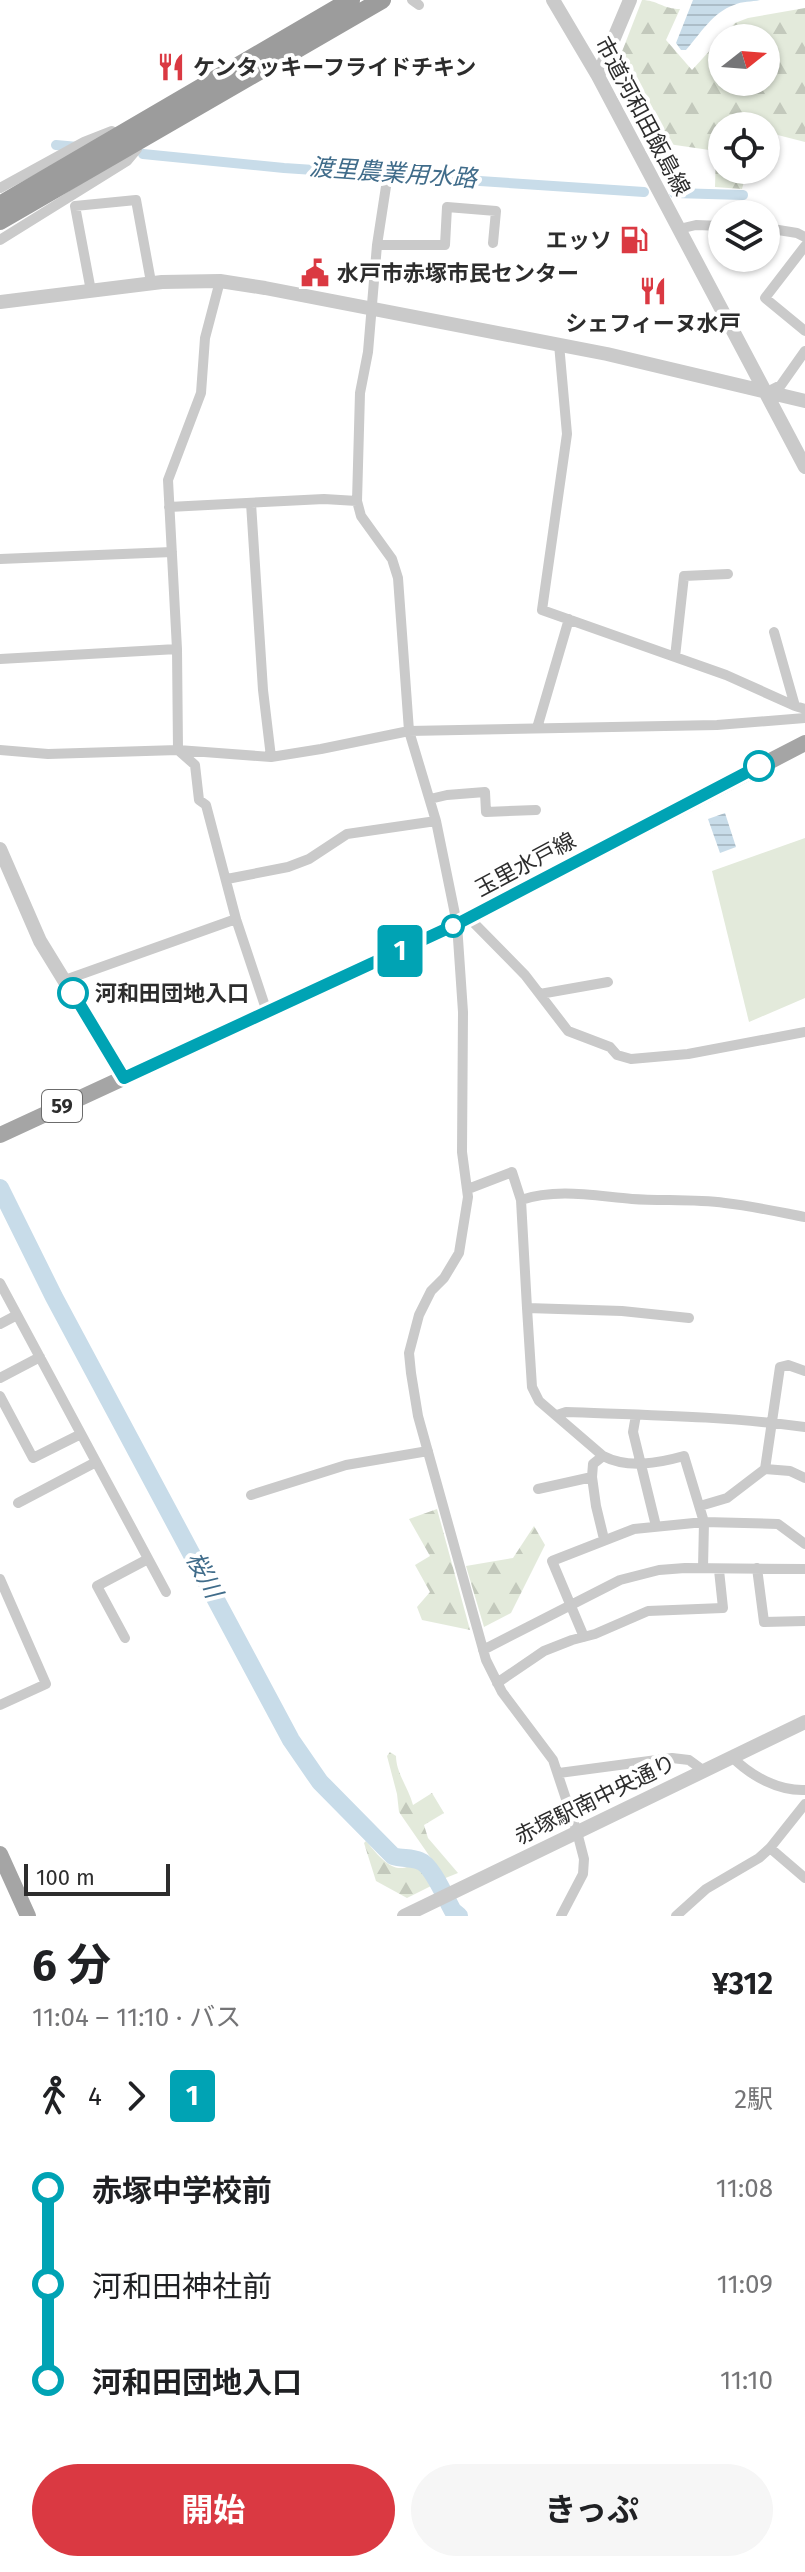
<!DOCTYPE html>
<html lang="ja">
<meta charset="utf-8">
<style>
:root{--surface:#fff;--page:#f6f6f6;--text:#202124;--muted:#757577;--accent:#da3942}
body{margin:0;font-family:"Fira Sans","Noto Sans JP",sans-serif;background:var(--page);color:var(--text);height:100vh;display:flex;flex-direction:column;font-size:30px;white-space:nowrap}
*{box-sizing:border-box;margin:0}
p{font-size:26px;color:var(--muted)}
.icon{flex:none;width:44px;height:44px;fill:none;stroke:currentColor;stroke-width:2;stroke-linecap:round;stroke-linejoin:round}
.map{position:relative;height:1916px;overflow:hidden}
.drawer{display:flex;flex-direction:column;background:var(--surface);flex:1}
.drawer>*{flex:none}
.badge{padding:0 16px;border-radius:6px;font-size:28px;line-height:52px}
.needle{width:52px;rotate:73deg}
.controls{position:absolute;left:708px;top:24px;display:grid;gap:16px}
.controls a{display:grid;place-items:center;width:72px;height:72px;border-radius:50%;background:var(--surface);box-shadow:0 2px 6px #0004;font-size:40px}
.scale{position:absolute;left:24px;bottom:20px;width:146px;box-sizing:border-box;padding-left:8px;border:4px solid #2d2d2d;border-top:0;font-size:22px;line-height:28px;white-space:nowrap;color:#2d2d2d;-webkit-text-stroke:6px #fff;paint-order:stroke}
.map>.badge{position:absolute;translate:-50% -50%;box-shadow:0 0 0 4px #fff}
.legs{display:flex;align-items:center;gap:12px;height:88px;padding:0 32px;font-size:26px}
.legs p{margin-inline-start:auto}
.head{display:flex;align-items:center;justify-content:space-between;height:136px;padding:0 32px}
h1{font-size:44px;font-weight:700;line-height:60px}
.button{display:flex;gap:16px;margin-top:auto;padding:16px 32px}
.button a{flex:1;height:92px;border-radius:48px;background:var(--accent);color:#fff;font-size:32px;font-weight:700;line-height:92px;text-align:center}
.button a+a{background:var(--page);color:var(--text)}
ul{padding:0 32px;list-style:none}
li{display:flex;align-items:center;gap:28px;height:96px;font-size:30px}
li i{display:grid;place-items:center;width:12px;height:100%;margin:0 10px;background:currentColor}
li i::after{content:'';width:20px;height:20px;margin:-10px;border:6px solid;border-radius:50%;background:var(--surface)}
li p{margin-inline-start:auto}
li:first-child i{background:linear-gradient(#0000 50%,currentColor 0)}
li:last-child i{background:linear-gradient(currentColor 50%,#0000 0)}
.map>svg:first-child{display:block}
.grass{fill:#e3eadb}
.forest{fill:url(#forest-firs);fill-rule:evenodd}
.water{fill:url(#water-rules)}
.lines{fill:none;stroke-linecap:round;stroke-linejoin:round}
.canal{stroke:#c8dce9;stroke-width:10}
.river{stroke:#c8dce9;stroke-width:18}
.minor{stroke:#cacaca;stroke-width:10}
.tertiary{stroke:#cacaca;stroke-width:14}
.primary{stroke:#a5a5a5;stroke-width:16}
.trunk{stroke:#9c9c9c;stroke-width:18}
.line-1-casing{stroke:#fff;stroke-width:18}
.line-1{stroke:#00a3b4;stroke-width:12}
.stop-1-dot{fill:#fff;stroke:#00a3b4;stroke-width:4}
.labels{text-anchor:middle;stroke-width:8;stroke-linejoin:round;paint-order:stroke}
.shield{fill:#fff;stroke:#6c6c6c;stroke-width:2}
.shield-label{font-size:20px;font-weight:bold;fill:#2d2d2d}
.poi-label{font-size:22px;font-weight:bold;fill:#2d2d2d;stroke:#fff;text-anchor:start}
.street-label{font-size:22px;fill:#2d2d2d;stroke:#fff}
.stop-label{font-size:22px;font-weight:bold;fill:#2d2d2d;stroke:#fff;text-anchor:start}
.water-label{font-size:24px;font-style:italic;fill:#406c8a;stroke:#fff}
</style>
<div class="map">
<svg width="805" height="1916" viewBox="0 0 805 1916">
<defs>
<pattern id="forest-firs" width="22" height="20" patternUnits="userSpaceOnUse" patternTransform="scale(2)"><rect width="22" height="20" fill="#e3eadb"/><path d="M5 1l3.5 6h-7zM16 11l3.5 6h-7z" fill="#c3c9bc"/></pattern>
<pattern id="water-rules" width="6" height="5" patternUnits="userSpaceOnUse" patternTransform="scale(2)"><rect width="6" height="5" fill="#c8dce9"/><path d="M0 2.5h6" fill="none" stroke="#acbdc8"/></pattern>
</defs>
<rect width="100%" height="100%" fill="#fff"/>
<path class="grass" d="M805,838V998L749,1022L712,871Z"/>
<path class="forest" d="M642,0C657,0 663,9 680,9L666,40L692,70L735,23L748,18L805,8V142L766,132V126H722V170H747L742,189L715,187L716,151L648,141L614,79L616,67ZM766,38V82H722V38Z
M437,1509L470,1630L422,1620L417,1607L430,1592L415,1565L430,1556L409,1519Z
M534,1526L545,1545L511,1613L484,1627L466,1566L513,1558Z
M390,1752L396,1756C396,1773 409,1789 413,1805L432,1793L444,1813L424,1825L428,1838L458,1873L443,1879L437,1867L399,1812L397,1794L387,1756Z
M366,1841C373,1849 381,1860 390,1865C412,1877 412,1847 431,1886L407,1898L376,1881L364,1843Z"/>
<path class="water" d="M693,0H760C752,2 742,1 734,5C713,12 700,34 686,50H681L676,43Z
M725,813L736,847L720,853L708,819Z"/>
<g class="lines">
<path class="canal" d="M56,145L78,147
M143,154L284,168L644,192
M674,193L743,195"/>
<path class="river" d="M0,1188L54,1297L291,1740L320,1782L393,1856C402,1859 411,1857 420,1861C432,1865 446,1899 453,1911L459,1916"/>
<path class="minor" d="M412,0L419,5
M389,167L377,245L368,352L360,393L357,501L361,516L392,559L398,578L409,731L436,821L457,924L463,1012L462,1152L468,1197L459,1253L444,1278L431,1291L419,1315L409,1353L411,1373L418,1416L486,1660L502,1692L553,1760L577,1832L584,1859L583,1874L561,1916
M0,188L84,142L112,131
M766,228L797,233L805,237
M679,229L696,225L722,226
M0,240L127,161L137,149L136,144
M377,245H445L447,207L496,211L493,243
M805,246L765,298L805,331
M220,281L205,338L201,393L168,480L177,649L178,750L195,765L199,800L206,805L236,919L267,1012
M91,291L75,206L136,200L151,282
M559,344L567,434L542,610L726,675L795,706
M767,392L781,385L805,351
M251,503L263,690L271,757
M169,507L324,499L357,501
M0,559L172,552
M774,632L795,706L805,709
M675,657L684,576L728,574
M0,659L177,649
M537,728L569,619
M0,750L48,754L178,750L271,757L321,749L409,731L717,725L805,718
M430,799L447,795L485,792L486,812L536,810
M227,879L288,867L309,859L347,834L436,821
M469,918L525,975L568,1031L610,1047L617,1055L631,1059L688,1054L805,1032
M65,980L236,919
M540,994L608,982
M468,1189L512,1172L521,1200C557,1188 595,1196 632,1199C663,1201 694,1199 725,1203C752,1206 779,1212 805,1217
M521,1200L527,1308L622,1311L689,1318
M0,1283L166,1592
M527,1308L532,1387L539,1401L603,1456C628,1469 659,1463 684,1456L704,1522L703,1568
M0,1324L17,1315
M0,1378L40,1357
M0,1396L33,1458L81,1434
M557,1415L566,1412C645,1415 726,1416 805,1427
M636,1415L633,1432L656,1526
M603,1456L593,1464L592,1477L596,1506L604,1539
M765,1469L790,1471L805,1478
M538,1489L592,1477
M251,1495L346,1465L428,1451
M18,1503L96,1462
M700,1506L727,1498L765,1469L780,1367L788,1365L805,1371
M757,1568L764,1622L805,1621
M0,1579L46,1684L0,1705
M584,1637L552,1561L634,1529L704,1522L778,1524L805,1544
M125,1638L97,1586L148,1559
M483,1650L620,1580L659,1570L685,1568L805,1569
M497,1683L544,1651L572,1640L595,1634L648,1611L723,1608L719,1570
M732,1757C751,1776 778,1791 805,1790
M559,1773L672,1758L689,1760L704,1771
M770,1848L805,1878
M676,1916L706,1889L759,1858L770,1848L805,1804"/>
<path class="tertiary" d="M553,0L598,76L805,467
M598,76L630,0
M0,302L162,282L220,281L265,288L607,354L805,401
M0,849L40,941L124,1078
M404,1916L805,1722"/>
<path class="primary" d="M0,1135L457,924L805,743
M0,1854L28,1916"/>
<path class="trunk" d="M0,205L351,0
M0,221L382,0"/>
</g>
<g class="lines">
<defs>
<path id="line-1" d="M73,993L124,1078L457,924L759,766"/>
</defs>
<use href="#line-1" class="line-1-casing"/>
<use href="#line-1" class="line-1"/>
</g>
<defs>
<symbol id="restaurant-bare" viewBox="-9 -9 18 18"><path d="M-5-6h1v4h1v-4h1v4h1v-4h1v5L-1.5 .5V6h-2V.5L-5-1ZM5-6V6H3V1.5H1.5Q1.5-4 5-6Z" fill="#da3942" stroke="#fff" stroke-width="2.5" paint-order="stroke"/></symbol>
<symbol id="fuel-bare" viewBox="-9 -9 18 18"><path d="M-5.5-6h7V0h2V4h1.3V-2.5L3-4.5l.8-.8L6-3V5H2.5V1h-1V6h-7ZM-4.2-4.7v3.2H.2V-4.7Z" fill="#da3942" stroke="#fff" stroke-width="2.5" paint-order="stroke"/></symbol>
<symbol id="civic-bare" viewBox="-9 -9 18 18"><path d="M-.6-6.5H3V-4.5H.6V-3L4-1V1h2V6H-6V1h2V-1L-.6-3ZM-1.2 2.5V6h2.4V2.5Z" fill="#da3942" stroke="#fff" stroke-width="2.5" paint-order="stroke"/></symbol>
</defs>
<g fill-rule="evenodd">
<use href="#restaurant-bare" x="151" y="47" width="40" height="40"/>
<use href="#fuel-bare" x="614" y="220" width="40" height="40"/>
<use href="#civic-bare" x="295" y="253" width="40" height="40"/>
<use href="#restaurant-bare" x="633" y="271" width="40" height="40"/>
</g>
<g class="stop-1-dot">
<circle cx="759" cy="766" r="14"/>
<circle cx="453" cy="926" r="10"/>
<circle cx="73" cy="993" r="14"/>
</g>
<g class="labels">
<rect class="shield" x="42" y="1090" width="40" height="32" rx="6"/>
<g class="shield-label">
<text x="62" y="1113">59</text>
</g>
<g class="poi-label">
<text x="193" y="75">ケンタッキーフライドチキン</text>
<text x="612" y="248" text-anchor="end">エッソ</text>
<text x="337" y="281">水戸市赤塚市民センター</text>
<text x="653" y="331" text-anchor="middle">シェフィーヌ水戸</text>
</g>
<g class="street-label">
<text transform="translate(643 116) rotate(62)" y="8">市道河和田飯島線</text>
<text transform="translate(525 864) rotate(-28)" y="8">玉里水戸線</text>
<text transform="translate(595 1799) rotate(-26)" y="8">赤塚駅南中央通り</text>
</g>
<g class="stop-label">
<text x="95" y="1001">河和田団地入口</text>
</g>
<g class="water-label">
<text transform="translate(393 173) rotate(4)" y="8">渡里農業用水路</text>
<text transform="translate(204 1575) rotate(62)" y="8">桜川</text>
</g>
</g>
</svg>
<div class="controls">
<a><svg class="needle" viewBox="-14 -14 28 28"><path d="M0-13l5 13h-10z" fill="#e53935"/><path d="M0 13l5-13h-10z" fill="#757577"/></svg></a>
<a><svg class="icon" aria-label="locate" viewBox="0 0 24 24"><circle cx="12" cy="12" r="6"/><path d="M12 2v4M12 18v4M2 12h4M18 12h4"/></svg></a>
<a><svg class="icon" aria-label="layers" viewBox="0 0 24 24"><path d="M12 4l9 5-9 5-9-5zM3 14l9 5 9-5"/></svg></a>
</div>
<div class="scale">100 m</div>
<b class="badge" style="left:400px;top:951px;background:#00a3b4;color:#fff">1</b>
</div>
<section class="drawer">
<div class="head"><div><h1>6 分</h1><p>11:04 – 11:10 · バス</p></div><b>¥312</b></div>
<div class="legs"><svg class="icon" aria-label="walk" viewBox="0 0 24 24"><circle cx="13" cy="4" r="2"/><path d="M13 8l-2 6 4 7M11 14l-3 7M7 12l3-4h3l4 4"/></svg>4<svg class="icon" aria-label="forward" viewBox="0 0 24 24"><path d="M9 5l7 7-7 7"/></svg><b class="badge" style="background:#00a3b4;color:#fff">1</b><p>2駅</p></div>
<ul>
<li><i style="color:#00a3b4"></i><b>赤塚中学校前</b><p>11:08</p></li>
<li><i style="color:#00a3b4"></i><span>河和田神社前</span><p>11:09</p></li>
<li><i style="color:#00a3b4"></i><b>河和田団地入口</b><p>11:10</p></li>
</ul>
<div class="button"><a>開始</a><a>きっぷ</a></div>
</section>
